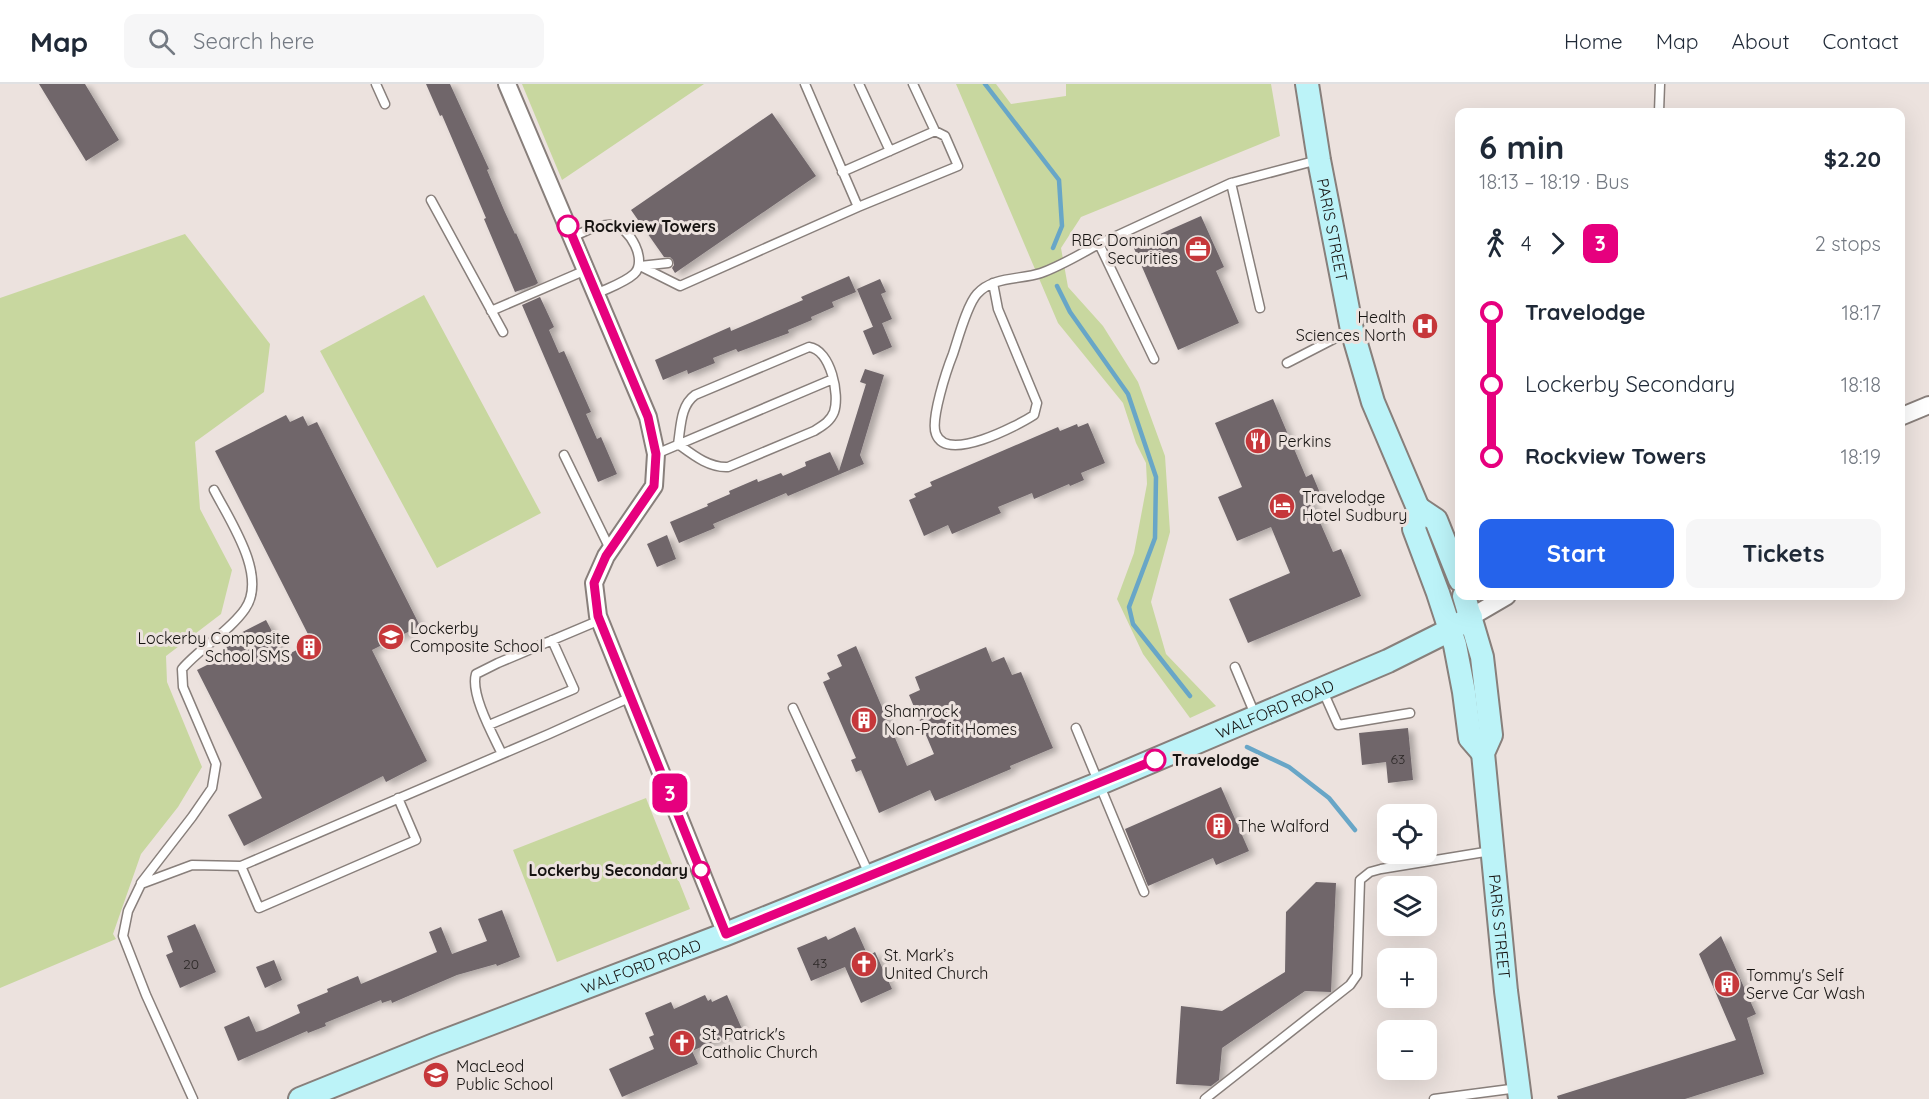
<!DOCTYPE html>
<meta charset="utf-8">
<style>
:root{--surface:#fff;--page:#f6f6f7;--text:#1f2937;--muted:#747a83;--line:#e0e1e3;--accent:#2563eb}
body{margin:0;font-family:Quicksand,sans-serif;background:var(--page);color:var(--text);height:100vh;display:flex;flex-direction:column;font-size:22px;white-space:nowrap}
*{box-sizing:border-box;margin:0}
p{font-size:20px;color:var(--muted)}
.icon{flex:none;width:33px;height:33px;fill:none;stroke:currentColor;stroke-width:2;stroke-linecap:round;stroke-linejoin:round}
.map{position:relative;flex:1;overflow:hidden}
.panel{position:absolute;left:1455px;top:24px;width:450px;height:492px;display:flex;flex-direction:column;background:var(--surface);border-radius:12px;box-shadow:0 6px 24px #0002}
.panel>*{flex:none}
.badge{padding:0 12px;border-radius:9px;font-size:21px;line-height:39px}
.controls{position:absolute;left:1377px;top:720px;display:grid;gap:12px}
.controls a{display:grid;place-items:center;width:60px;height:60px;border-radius:12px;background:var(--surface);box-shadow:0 6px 24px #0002;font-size:30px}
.map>.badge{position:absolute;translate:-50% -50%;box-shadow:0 0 0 3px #fff}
.legs{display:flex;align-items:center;gap:9px;height:66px;padding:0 24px;font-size:20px}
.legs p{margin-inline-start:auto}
.summary{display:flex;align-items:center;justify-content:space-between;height:102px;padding:0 24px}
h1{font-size:33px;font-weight:700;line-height:45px}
.button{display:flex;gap:12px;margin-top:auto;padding:12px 24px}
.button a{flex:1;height:69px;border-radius:12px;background:var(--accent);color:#fff;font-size:24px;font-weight:700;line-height:69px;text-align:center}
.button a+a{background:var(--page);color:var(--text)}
ul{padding:0 24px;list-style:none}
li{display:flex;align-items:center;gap:21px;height:72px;font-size:22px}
li i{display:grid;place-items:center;width:9px;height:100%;margin:0 8px;background:currentColor}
li i::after{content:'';width:15px;height:15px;margin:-8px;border:4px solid;border-radius:50%;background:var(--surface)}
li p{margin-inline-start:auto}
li:first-child i{background:linear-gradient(#0000 50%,currentColor 0)}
li:last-child i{background:linear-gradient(currentColor 50%,#0000 0)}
header{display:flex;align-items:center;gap:36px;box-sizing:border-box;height:84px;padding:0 30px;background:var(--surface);border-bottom:2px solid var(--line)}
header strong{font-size:28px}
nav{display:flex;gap:33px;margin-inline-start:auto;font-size:21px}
.search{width:420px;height:54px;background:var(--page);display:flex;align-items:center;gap:15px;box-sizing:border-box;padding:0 21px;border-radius:12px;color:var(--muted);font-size:22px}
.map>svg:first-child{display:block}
.green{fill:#c8d79f}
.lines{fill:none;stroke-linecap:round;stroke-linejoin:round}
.stream{stroke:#68a6c7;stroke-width:4.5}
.building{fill:#6f666a;filter:url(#shadow)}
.lane-casing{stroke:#887f7b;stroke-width:11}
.street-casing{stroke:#887f7b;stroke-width:20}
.secondary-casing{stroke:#887f7b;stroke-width:26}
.lane{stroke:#fff;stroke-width:8}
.street{stroke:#fff;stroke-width:16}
.secondary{stroke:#bcf3f8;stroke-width:22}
.line-1-casing{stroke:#fff;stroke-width:14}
.line-1{stroke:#e6007e;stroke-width:9}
.stop-1-dot{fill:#fff;stroke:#e6007e;stroke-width:3}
.labels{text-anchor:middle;stroke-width:6;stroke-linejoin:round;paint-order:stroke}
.number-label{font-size:14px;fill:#2c2827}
.stop-label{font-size:16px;font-weight:bold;fill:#161311;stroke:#ece2de;text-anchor:start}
.street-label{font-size:16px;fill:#161311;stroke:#ece2de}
.poi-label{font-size:16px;fill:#161311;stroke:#ece2de;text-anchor:start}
</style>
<header>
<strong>Map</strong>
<div class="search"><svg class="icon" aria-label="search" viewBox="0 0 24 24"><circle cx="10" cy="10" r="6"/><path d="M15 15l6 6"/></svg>Search here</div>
<nav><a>Home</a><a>Map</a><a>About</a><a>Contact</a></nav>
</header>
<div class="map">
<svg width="1929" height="1015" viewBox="0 0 1929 1015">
<defs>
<filter id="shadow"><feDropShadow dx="5.5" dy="3" stdDeviation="3" flood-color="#0004"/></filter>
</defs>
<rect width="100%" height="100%" fill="#ece2de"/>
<path class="green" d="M522,0H704L562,96Z
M956,0H996L1011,20L1066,12V0H1271L1280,52L1081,133L1061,164L1068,203L1103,242L1138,298L1165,372L1170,448L1151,518L1166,570L1216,622L1190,634L1143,570L1117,515L1134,469L1147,400L1146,379L1136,359L1123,319L1058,239Z
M185,150L270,260L264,308L195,358L200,425L232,486L221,530L166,572L167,598L202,683L178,723L141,770L113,850L116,855L0,904V214Z
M424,211L541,429L437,484L320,267Z
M646,714L690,825L557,878L513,766Z"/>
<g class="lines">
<path class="stream" d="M985,0L1059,96L1062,142L1053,164
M1057,202L1070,228L1128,310L1156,393L1155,454L1129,523L1133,540L1190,612
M1247,663L1289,683L1329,714L1355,746"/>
</g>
<path class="building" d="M39,0H85L119,56L86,77Z
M426,0H450L489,85L487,86L504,126L515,150L516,149L538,199L535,201L515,208L484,135L486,134L442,31L440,32Z
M772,29L816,92L675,189L672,184L674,181L673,176L670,173H664L631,126Z
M1201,132L1224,183L1216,187L1239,239L1178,266L1133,162Z
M849,192L856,208L832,218L834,223L811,233L812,236L788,246L789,249L738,268L736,265L713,274L715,279L688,290L687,286L663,296L655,276L730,243L731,247L803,216L801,213Z
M880,195L886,208L881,210L892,235L873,243L857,205Z
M540,213L554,243L549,246L559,269L564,267L591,328L586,330L597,355L601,353L617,390L598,398L522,221Z
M882,239L892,263L873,271L863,247Z
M865,285L884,291L860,371L864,380L788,412L786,409L713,440L715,444L679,459L670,438L708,422L707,420L730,410L729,407L757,395L758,398L781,389L783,392L806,382L805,378L830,368L839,387L866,300L860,298Z
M1273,315L1306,393L1312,390L1320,409L1309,413L1333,468L1341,465L1361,512L1248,559L1229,515L1290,489L1271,443L1237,457L1218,413L1242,403L1215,339Z
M286,331L290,338L303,332L308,342L317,338L420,542L372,566L427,677L386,698L383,692L244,762L228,731L262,714L197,586L229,570L223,558L266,536L285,572L312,558L215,367Z
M1088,339L1105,379L1081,389L1084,396L1070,402L1069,400L1034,415L1032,409L998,423L1001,429L952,450L948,441L924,452L909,416L916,413L914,410L932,402L930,398L1058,343L1060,347L1077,340L1078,343Z
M667,451L676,475L657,483L647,460Z
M856,562L907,682L934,670L909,611L920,606L915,593L986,563L992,578L1004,573L1012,591L1021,588L1053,664L1010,682L1011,685L935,717L930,706L879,729L861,686L856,688L851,676L856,674L823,598L830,595L827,589L842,582L837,571Z
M1408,644L1413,696L1388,699L1386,678L1362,681L1359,649Z
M1221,703L1249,767L1216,781L1213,774L1148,802L1125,745Z
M1316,798L1336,799L1331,908L1305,907L1222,964L1219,996L1211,1002L1176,1000L1181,922L1222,927L1285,888L1286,828Z
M502,826L520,873L497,882L496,880L457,891L392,919L391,916L382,919L381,916L325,939L326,942L308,949L307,947L238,977L224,943L249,932L256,948L263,946L300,929L297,921L328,908L327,905L358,892L361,900L437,868L429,848L441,843L452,870L487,857L478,835Z
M195,840L216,888L180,904L166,871L173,868L167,852Z
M855,843L868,872L875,868L892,905L861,919L845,883L811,897L797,864L826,852L828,856Z
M1721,852L1756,930L1747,934L1764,990L1685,1015H1558L1557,1012L1736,956L1699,870Z
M274,876L282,896L265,904L256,883Z
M705,911L708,917L711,915L712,918L727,911L742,945L692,967L698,980L622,1013L609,985L654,965L649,953L654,951L645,929L671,918L674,925Z"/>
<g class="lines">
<defs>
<path id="lane" d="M376,0L385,20
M859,0L890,67
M1659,28L1660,0
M842,88L935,47L913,0
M431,116L503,248
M858,123L958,82L945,52L935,47
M572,153C584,148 600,139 613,141C630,143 648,177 634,190C624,199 608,204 596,210
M640,182L680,202L858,123L805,0
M640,182L668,179
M993,199L998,225L1037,319L1034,331C1017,342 947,379 936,350C930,336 947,285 953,270C958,255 967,221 977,210C993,192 1020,196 1041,189C1061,182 1080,170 1099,160
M1260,224L1231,99L1318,76
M491,227L586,186
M809,263C831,266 840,311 834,328C830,338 822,342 814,347L728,383C709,384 693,371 678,360C681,343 680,322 695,311Z
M1154,275L1099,160L1231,99
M1287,279L1351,246
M656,370L833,295
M564,371L610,465
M1235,583L1256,633
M1322,605L1338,641L1410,629
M793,624L870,792
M489,641L574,605L552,556
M1076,644L1144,808
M502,670C493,651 470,610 476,590L498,579L600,536
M241,782L259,824L416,756L398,714
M141,799L192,733L212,704L216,680L183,603L182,585C200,564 230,547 245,525C268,492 230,437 214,406
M193,1015L146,911L123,852L128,827L141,800L192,781L241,782L549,650L631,613
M1205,1015L1350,901L1357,891L1360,796L1370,788L1381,785L1491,767
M1434,1015L1518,1004"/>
<path id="street" d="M507,0L648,333L656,370L654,402L606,472L594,499L598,532L726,850
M1900,333L1929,321
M1471,533L1507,512"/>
<g id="secondary">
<path id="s1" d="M1307,0L1319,76L1352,246L1373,318L1418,424L1414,445L1438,509L1455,561L1464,608L1470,654L1483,669"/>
<path d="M1418,424L1436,436L1460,496"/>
<path id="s2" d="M1464,512L1482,573L1491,651L1483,669L1506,907L1520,1015"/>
<path id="s3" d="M300,1015L434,961L726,850L1098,700L1388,577L1450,546L1471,533"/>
</g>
</defs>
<use href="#lane" class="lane-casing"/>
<use href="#street" class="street-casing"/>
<use href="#secondary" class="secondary-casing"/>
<use href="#lane" class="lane"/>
<use href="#street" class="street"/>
<use href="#secondary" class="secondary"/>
</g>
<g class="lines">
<defs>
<path id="line-1" d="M568,142L648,333L656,370L654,402L606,472L594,499L598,532L726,850L1155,676"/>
</defs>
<use href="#line-1" class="line-1-casing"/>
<use href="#line-1" class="line-1"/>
</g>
<defs>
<symbol id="office-disc" viewBox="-11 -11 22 22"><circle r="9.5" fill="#c6373a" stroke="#ece2de"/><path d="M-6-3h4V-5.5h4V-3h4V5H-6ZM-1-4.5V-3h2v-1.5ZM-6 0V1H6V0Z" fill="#fff"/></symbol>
<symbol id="hospital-disc" viewBox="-11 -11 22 22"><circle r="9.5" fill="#c6373a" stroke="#ece2de"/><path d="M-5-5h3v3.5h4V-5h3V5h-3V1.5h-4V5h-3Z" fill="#fff"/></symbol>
<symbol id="restaurant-disc" viewBox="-11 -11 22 22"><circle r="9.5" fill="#c6373a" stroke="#ece2de"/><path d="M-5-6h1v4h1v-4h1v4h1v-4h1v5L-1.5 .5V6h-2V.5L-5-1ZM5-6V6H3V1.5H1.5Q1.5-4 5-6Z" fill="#fff"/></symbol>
<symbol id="hotel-disc" viewBox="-11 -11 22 22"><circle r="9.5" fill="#c6373a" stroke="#ece2de"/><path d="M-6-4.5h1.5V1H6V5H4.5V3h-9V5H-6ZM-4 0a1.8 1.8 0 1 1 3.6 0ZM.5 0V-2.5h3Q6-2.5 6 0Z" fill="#fff"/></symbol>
<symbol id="school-disc" viewBox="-11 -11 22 22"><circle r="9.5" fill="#c6373a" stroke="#ece2de"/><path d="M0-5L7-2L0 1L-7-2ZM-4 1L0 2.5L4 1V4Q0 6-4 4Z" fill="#fff"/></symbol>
<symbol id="building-disc" viewBox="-11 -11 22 22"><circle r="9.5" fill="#c6373a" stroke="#ece2de"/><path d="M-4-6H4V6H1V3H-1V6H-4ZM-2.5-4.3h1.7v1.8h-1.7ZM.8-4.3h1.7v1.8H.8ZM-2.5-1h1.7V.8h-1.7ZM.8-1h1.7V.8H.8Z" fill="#fff"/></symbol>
<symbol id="church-disc" viewBox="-11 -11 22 22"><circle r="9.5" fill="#c6373a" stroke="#ece2de"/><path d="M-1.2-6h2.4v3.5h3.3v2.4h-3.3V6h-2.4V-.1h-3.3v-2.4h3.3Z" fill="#fff"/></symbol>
</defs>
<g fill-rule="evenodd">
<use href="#office-disc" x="1183" y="150" width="30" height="30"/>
<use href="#hospital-disc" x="1410" y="227" width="30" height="30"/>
<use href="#restaurant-disc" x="1243" y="342" width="30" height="30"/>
<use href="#hotel-disc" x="1267" y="407" width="30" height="30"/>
<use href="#school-disc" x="376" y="538" width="30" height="30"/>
<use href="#building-disc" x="294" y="548" width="30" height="30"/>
<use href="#building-disc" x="849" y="621" width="30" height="30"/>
<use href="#building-disc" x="1204" y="727" width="30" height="30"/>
<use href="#church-disc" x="849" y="865" width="30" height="30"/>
<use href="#building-disc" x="1712" y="885" width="30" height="30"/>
<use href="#church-disc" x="667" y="944" width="30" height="30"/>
<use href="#school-disc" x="421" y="976" width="30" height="30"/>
</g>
<g class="stop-1-dot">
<circle cx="568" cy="142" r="10"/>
<circle cx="1155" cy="676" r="10"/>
<circle cx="701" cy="786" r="8"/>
</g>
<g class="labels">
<g class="number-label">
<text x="1398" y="680">63</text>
<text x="820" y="884">43</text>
<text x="191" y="885">20</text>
</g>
<g class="stop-label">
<text x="584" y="148">Rockview Towers</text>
<text x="1172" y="682">Travelodge</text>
<text x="688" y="792" text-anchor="end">Lockerby Secondary</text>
</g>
<g class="street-label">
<text dy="6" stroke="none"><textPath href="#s1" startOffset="148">PARIS STREET</textPath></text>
<text dy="6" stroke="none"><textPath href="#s3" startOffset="1050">WALFORD ROAD</textPath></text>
<text dy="6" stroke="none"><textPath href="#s2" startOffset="336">PARIS STREET</textPath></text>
<text dy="6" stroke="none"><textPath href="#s3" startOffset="366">WALFORD ROAD</textPath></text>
</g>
<g class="poi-label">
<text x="1178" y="162" text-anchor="end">RBC Dominion<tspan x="1178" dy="18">Securities</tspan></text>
<text x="1406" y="239" text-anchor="end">Health<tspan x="1406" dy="18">Sciences North</tspan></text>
<text x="1278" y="363">Perkins</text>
<text x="1302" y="419">Travelodge<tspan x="1302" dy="18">Hotel Sudbury</tspan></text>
<text x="410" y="550">Lockerby<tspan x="410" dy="18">Composite School</tspan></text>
<text x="290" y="560" text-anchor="end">Lockerby Composite<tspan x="290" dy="18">School SMS</tspan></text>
<text x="884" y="633">Shamrock<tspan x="884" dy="18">Non-Profit Homes</tspan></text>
<text x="1238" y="748">The Walford</text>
<text x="884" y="877">St. Mark’s<tspan x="884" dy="18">United Church</tspan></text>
<text x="1746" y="897">Tommy's Self<tspan x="1746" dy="18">Serve Car Wash</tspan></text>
<text x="702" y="956">St. Patrick's<tspan x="702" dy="18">Catholic Church</tspan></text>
<text x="456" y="988">MacLeod<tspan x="456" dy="18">Public School</tspan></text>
</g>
</g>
</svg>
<div class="controls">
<a><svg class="icon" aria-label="locate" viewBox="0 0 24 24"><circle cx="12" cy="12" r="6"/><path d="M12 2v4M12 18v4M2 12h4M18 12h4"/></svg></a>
<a><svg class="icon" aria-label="layers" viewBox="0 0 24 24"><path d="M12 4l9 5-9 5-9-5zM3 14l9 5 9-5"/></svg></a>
<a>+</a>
<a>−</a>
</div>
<b class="badge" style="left:670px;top:709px;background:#e6007e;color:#fff">3</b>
<section class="panel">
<div class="summary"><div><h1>6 min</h1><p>18:13 – 18:19 · Bus</p></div><b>$2.20</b></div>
<div class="legs"><svg class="icon" aria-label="walk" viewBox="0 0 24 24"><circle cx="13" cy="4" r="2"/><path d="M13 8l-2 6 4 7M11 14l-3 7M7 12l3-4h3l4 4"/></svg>4<svg class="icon" aria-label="forward" viewBox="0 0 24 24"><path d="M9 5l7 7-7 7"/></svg><b class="badge" style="background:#e6007e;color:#fff">3</b><p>2 stops</p></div>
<ul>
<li><i style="color:#e6007e"></i><b>Travelodge</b><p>18:17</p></li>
<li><i style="color:#e6007e"></i><span>Lockerby Secondary</span><p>18:18</p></li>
<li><i style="color:#e6007e"></i><b>Rockview Towers</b><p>18:19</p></li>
</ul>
<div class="button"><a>Start</a><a>Tickets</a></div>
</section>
</div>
